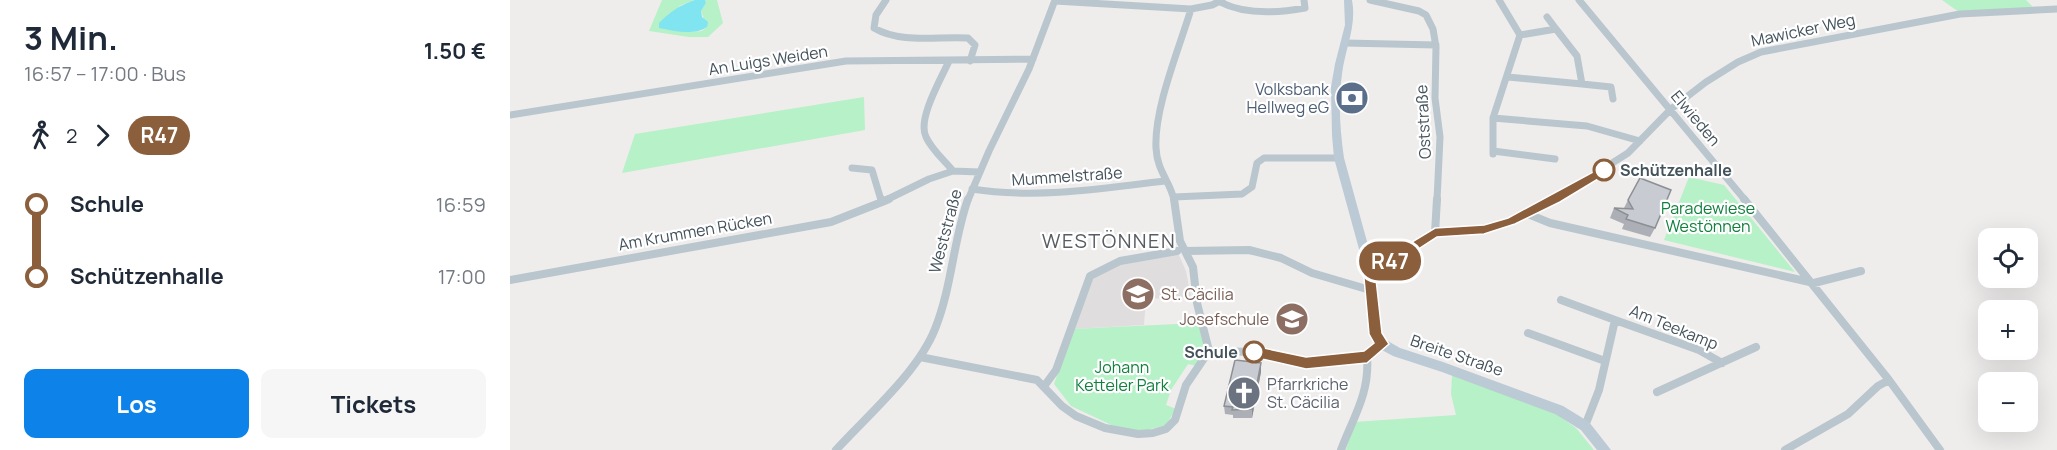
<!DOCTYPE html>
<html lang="de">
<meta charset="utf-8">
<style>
:root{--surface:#fff;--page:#f6f6f7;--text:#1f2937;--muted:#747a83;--accent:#0d82e8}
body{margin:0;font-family:Manrope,sans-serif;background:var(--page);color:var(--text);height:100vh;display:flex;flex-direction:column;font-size:22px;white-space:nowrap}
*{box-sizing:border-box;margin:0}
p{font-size:20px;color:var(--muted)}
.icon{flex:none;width:33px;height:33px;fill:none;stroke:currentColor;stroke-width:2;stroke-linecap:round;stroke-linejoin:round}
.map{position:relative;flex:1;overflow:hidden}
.details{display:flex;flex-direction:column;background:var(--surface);width:510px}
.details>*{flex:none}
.badge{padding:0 12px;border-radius:20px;font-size:21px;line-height:39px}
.buttons{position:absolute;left:1468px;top:228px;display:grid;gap:12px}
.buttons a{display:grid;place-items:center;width:60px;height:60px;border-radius:12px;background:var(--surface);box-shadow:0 6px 24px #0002;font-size:30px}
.map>.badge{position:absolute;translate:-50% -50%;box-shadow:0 0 0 3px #fff}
.legs{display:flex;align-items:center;gap:9px;height:66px;padding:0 24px;font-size:20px}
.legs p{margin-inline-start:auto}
.head{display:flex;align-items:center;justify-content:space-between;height:102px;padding:0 24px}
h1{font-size:33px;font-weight:700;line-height:45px}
.button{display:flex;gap:12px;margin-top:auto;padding:12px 24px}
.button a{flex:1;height:69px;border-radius:12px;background:var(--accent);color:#fff;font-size:24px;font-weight:700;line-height:69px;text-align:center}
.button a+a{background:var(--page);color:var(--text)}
ul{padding:0 24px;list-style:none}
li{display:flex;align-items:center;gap:21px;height:72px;font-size:22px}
li i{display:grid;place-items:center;width:9px;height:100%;margin:0 8px;background:currentColor}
li i::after{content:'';width:15px;height:15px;margin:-8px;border:4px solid;border-radius:50%;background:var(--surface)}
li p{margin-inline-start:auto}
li:first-child i{background:linear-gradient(#0000 50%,currentColor 0)}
li:last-child i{background:linear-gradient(currentColor 50%,#0000 0)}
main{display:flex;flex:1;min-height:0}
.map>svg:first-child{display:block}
.education{fill:#e0ddde}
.green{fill:#b6f1c7}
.water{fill:#80e4f1}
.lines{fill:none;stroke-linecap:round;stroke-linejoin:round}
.street-far1{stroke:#b9c6cd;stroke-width:7}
.street{stroke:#b9c6cd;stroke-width:8}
.secondary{fill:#bbcad5;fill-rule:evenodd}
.wall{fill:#acafb5}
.shaded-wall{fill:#8c8f93}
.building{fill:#c8ccd2;stroke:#8c8f93;stroke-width:1.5}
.line-1{fill:#8b5e3c;stroke:#fff;stroke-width:1.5}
.stop-1-dot{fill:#fff;stroke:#8b5e3c;stroke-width:3}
.labels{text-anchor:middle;stroke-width:4.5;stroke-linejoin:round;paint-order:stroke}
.street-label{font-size:16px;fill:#43525b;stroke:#fff}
.service-label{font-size:16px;fill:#4e5e75;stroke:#fff;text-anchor:end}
.stop-label{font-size:16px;font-weight:bold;fill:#43525b;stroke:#fff;text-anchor:start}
.park-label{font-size:16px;fill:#11803d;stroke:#fff}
.education-label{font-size:16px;fill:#785e54;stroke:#fff;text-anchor:start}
.worship-label{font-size:16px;fill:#5b616d;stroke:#fff;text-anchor:start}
.quarter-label{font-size:20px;letter-spacing:1.5px;fill:#585d62;stroke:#fff}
</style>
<main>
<section class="details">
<div class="head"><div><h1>3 Min.</h1><p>16:57 – 17:00 · Bus</p></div><b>1.50 €</b></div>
<div class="legs"><svg class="icon" aria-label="walk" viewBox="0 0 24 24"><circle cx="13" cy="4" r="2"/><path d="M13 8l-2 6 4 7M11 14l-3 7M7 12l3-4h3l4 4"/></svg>2<svg class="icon" aria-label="forward" viewBox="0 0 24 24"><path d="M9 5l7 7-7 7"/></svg><b class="badge" style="background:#8b5e3c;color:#fff">R47</b></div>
<ul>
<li><i style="color:#8b5e3c"></i><b>Schule</b><p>16:59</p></li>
<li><i style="color:#8b5e3c"></i><b>Schützenhalle</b><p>17:00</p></li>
</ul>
<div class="button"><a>Los</a><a>Tickets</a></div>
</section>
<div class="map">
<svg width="1547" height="450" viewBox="0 0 1547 450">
<rect width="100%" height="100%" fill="#efecec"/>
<path class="education" d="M668,253L676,271L681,297L636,299L634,325L563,329L583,276L601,266Z"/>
<path class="green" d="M152,0H185L169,6L178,32L192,31L197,27L191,11L196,3L195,0H207L213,23L198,37H179L139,31Z
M1432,0H1516L1524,8L1449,12Z
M354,97L355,130L112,173L125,134Z
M1179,177L1214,185L1285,272L1154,240Z
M688,323L696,351L686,366L678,364L661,390L656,405L666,409L656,425L630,432L612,430L561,406L544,384L563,329Z
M942,375L1042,411L1066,428L1084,450H836L844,422L946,415L941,394Z"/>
<path class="water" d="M185,0H195L196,3L191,11L192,17L198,22L197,27C184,36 164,31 149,28V23C160,12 170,5 185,0Z"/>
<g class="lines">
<path class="street-far1" d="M376,0L366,15L364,28C391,44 428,36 458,38L465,45L460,61
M860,0L909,11L916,15L923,29L926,47L925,98L930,137L927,200
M1069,0L1235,200
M545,1L681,9L702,5L712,0
M710,2C735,15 768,13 795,8L794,0
M1037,17L1046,29
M1010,35L1046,29L1067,56L1072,84L1101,87L1103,99
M835,43L926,45
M439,61C431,79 407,119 416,137C422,150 434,160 443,171L469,172
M998,77L1072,84
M0,115L336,61L523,59
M983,118L1077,126L1130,141
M983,151L1045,159
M983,154V118L1010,35L989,0
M342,168L362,170L371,200
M462,189C527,199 590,189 654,181
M664,197L732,194L742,187L747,163L754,158H829
M376,200L419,179L443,171
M458,200L479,151L519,69L545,0
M664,200C660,181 647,171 646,148C644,108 669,49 681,9
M1044,200L1118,153L1161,109L1196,82L1228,62L1251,52L1450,14L1547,9"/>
<path class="street" d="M371,199L372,202L379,199
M664,199L670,241L683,267L687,303L699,351
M1234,199L1379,380L1430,450
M1018,214L1040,223L1304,283L1351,271
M925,233L927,199
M675,251L739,250L771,258L802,273L860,290
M859,267L883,260L925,233L974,229L1001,221L1046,199
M0,280L321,222L372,202
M1051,300L1105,320
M1018,333L1095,361
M699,351L743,352L796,363L857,357L872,344
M410,357L527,380L552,406L566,416L595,428L628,434L643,433L656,429L665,420L676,385L699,351
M535,385L546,370L580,276L610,261L667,251
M1147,392L1246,347
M1075,426L1089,390L1105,320L1189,350L1212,363
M326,450C358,415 408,372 425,329C442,287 443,241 458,199
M831,450C843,418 860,393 857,357
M1275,450L1338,414L1368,386L1379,380"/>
<path class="secondary" d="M834,0H842C847,26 835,49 832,74C828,102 830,130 834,158L864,267L871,333L876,340L890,348L933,362L1053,406L1079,422L1101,450H1087L1071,430L1045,414L932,372L883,356L868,348L859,334L854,267L824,158L822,135L821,87L825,64L835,25Z"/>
</g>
<path class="wall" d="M1118,200L1145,228L1140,237L1112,229L1114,224L1100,218L1104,208H1114Z
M751,372L742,418H723V415L715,414L714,406Z"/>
<path class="shaded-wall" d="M751,363V372L742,418V409Z"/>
<path class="building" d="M1130,178L1161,190L1145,228L1116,219L1118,215L1104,208L1123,209L1118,200Z
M725,360L751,363L742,409L722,410L723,407L714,406Z"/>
<path class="line-1" d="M1094,166L1098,167V173L1050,202L1005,224L974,234L927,237L887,263L865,270L872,333L879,344L857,363L796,369L739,356L738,352L739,348L744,346L796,357L854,351L864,343L859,334L853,267L854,263L879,256L925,228L974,225L998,218Z"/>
<defs>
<symbol id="bank-disc" viewBox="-11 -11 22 22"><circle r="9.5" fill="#5c6f8a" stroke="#fff"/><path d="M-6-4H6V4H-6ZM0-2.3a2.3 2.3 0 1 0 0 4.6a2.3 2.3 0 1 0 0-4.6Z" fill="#fff"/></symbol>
<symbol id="school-disc" viewBox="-11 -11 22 22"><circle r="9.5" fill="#8d6e63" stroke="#fff"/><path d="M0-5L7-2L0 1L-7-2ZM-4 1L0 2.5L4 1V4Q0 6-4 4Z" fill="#fff"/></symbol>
<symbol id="church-disc" viewBox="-11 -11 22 22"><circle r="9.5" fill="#6b7280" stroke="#fff"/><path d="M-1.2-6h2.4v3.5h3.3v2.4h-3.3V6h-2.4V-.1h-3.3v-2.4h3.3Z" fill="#fff"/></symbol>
</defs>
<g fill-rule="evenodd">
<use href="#bank-disc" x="823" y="79" width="38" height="38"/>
<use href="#school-disc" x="609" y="275" width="38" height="38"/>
<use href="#school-disc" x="763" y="300" width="38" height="38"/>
<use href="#church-disc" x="715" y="374" width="38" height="38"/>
</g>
<g class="stop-1-dot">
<circle cx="1094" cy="170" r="10"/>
<circle cx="744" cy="352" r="10"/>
</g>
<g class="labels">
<g class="street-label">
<text transform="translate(1293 30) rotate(-12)" y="6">Mawicker Weg</text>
<text transform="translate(258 60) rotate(-9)" y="6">An Luigs Weiden</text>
<text transform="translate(1186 118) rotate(50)" y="6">Elwieden</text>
<text transform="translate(913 122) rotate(-93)" y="6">Oststraße</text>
<text transform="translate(557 176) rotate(-4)" y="6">Mummelstraße</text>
<text transform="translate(185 231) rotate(-10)" y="6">Am Krummen Rücken</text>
<text transform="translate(435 231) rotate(-75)" y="6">Weststraße</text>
<text transform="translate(1164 327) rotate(22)" y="6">Am Teekamp</text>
<text transform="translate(947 355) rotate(19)" y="6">Breite Straße</text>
</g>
<g class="service-label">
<text x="819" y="95">Volksbank<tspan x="819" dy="18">Hellweg eG</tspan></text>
</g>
<g class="stop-label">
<text x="1110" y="176">Schützenhalle</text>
<text x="728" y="358" text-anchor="end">Schule</text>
</g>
<g class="park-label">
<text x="1198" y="214">Paradewiese<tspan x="1198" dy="18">Westönnen</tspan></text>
<text x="612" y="373">Johann<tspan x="612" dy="18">Ketteler Park</tspan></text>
</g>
<g class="education-label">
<text x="651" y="300">St. Cäcilia</text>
<text x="759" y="325" text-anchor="end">Josefschule</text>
</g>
<g class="worship-label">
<text x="757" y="390">Pfarrkriche<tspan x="757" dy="18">St. Cäcilia</tspan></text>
</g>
<g class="quarter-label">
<text x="599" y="248">WESTÖNNEN</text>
</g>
</g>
</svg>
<div class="buttons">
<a><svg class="icon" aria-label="locate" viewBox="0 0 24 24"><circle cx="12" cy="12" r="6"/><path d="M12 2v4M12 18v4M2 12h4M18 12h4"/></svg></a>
<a>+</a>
<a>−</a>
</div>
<b class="badge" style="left:880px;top:261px;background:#8b5e3c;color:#fff">R47</b>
</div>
</main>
